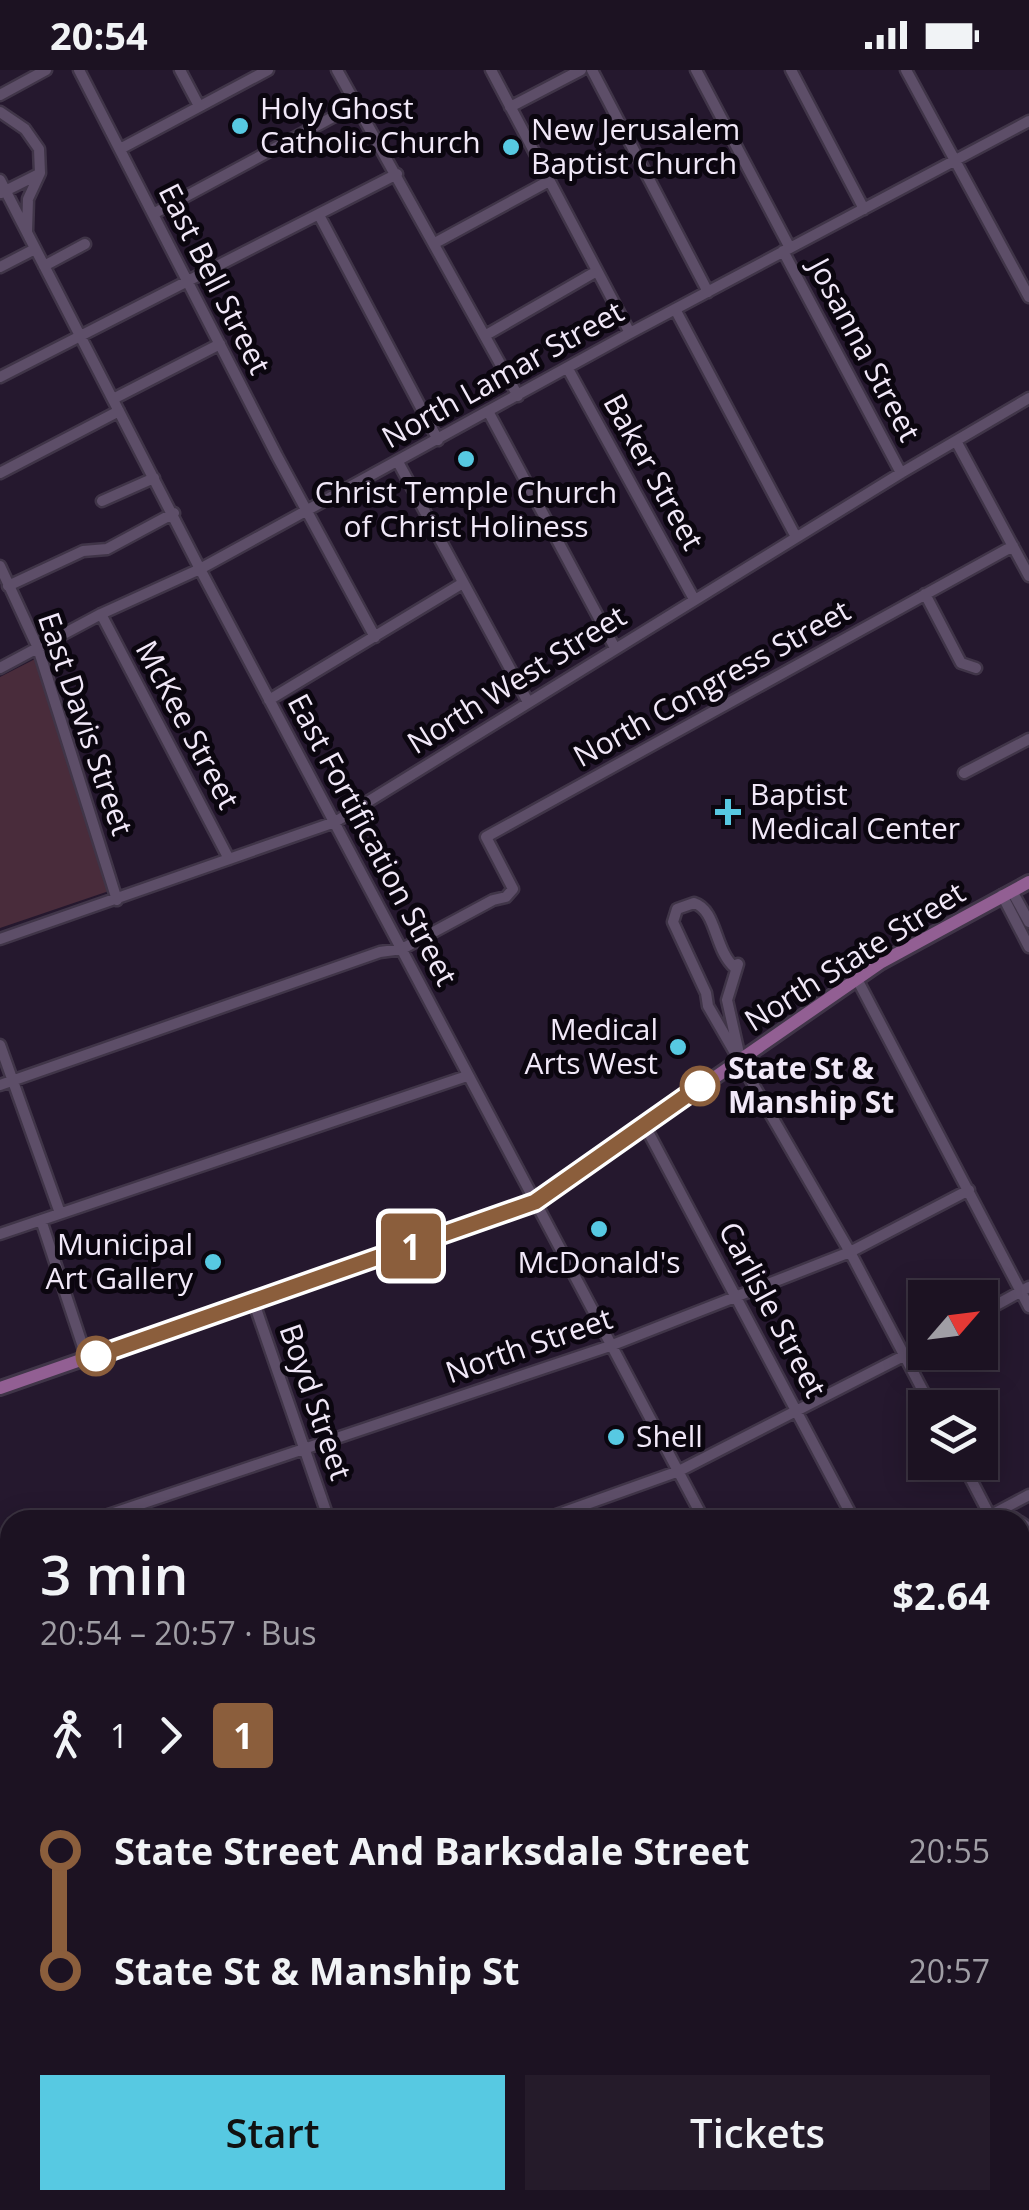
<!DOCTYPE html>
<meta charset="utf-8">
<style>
:root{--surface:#1c1222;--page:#251b2a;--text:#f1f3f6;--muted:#a09ea5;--line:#3a3240;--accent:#57c9e2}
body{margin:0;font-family:"Open Sans",sans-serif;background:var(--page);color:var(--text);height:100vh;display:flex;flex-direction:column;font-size:38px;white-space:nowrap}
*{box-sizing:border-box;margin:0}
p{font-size:32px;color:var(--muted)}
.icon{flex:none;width:55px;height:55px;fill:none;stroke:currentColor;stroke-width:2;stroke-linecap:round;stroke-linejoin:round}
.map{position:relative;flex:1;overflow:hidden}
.sheet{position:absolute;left:0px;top:1440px;width:1030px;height:700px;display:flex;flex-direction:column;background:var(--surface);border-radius:30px 30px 0 0;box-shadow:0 5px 25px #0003,0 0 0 2px var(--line)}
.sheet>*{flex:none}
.badge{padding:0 20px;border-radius:8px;font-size:35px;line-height:65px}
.needle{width:65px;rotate:62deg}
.buttons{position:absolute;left:908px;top:1210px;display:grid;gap:20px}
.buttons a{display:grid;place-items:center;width:90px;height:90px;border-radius:0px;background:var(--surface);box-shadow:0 5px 25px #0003,0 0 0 2px var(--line);font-size:50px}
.map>.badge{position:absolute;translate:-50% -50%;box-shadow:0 0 0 5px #fff}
.legs{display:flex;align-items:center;gap:15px;height:110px;padding:0 40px;font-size:32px}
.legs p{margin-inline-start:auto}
.overview{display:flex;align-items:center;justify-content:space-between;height:170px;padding:0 40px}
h1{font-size:55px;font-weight:600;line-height:75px}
.primary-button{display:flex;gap:20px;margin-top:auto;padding:20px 40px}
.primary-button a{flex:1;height:115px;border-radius:0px;background:var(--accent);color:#111;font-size:40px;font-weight:600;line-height:115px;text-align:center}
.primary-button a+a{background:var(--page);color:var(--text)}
ul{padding:0 40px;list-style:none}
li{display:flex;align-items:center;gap:35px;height:120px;font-size:38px}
li i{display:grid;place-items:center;width:15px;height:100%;margin:0 12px;background:currentColor}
li i::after{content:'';width:25px;height:25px;margin:-12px;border:8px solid;border-radius:50%;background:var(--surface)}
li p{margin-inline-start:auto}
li:first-child i{background:linear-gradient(#0000 50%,currentColor 0)}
li:last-child i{background:linear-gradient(currentColor 50%,#0000 0)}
.status{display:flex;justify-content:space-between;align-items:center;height:70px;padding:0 50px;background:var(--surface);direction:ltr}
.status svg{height:28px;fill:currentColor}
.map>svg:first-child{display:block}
.green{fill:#492c3b}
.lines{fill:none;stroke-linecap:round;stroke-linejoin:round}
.minor-casing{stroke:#403548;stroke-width:15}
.major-casing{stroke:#403548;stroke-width:18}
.minor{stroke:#5d4e68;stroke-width:10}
.major{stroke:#925f93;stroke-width:12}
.line-1-casing{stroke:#fff;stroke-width:22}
.line-1{stroke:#8b5e3c;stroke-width:15}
.poi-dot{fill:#57c9e2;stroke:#0b060f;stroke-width:4}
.stop-1-dot{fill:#fff;stroke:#8b5e3c;stroke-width:5}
.labels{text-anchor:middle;stroke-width:10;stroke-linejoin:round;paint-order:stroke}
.poi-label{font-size:30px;fill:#f1e8f8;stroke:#0b060f;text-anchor:start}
.street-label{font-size:30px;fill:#f1e8f8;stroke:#0b060f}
.stop-label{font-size:30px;font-weight:bold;fill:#f1e8f8;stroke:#0b060f;text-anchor:start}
</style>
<div class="status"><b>20:54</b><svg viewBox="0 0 49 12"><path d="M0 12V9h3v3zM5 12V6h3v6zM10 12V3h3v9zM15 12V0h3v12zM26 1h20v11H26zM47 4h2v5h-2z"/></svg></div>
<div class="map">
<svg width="1029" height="2140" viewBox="0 0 1029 2140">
<rect width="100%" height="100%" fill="#25182e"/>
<path class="green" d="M35,589L109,821L0,858V607Z"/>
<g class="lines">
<defs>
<path id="minor" d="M79,0L277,386L375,567
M180,0L199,36
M337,0L518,326
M491,0L630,263
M592,0L708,222
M696,0L790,178
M791,0L864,139
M906,0L1029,227
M0,25L46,0
M510,37L581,0
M0,42L25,59L39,79L40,103L28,129L27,161
M120,79L268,0
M0,110L200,499L704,1450
M1,123L39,104
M153,144L357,34
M319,145L438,370
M435,173L549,111
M783,181L901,403
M44,196L85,174
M0,197L35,179
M675,239L796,467
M486,265L597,201
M568,299L694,529
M0,307L397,104
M113,329L220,274
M489,343L615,578
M956,371L1029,506
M398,392L528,632
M0,403L119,341
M102,431L154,408
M0,496L38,578L117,830
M8,516L83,481L107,479L174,443
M925,524L961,593L976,598
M101,544L229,789
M0,598L101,544L200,499L630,263L1029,51
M269,630L463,513
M964,703L1029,669
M513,819L486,767L1013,476
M1012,821L1029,852
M1002,825L1029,877
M0,869L335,752L901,403L1029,328
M738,894L727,930L740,988
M735,898C714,880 717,840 694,833L677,839L673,852L706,923L708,936L850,1182L932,1338
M857,909L1029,1237
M0,975L60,1143
M0,1015L380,882L402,879L493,830L506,827L513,819
M644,1054L854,1450
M41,1150L87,1289
M0,1164L467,1006
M253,1230L329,1450
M980,1244L1029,1217
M962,1392L990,1446
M1001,1440L1017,1450
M93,1450L610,1276L850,1182L969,1120
M542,1450L679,1401L925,1275
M982,1450L1029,1425
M1020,1452L1029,1458
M0,1482L10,1479
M0,1641L10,1638
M1020,1729L1029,1724
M1020,1769L1029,1786
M0,1775L10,1772
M0,1875L10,1872
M1020,1878L1029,1873
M0,1980L10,1976
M1020,2029L1029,2024
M1020,2058L1029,2075
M582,2130L585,2140
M712,2130L716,2140
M726,2140L753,2130"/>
<path id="major" d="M0,1318L535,1132L880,893L1029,812"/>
</defs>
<use href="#minor" class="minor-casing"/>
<use href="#major" class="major-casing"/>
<use href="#minor" class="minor"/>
<use href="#major" class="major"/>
</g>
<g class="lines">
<defs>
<path id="line-1" d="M96,1286L535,1132L700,1016"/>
</defs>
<use href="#line-1" class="line-1-casing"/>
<use href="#line-1" class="line-1"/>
</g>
<g class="poi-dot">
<circle cx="240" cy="56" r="10"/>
<circle cx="511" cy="77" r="10"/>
<circle cx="466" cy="389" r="10"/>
<path d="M723 727h10v10h10v10h-10v10h-10v-10h-10v-10h10z"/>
<circle cx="678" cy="977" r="10"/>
<circle cx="599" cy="1159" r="10"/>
<circle cx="213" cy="1192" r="10"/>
<circle cx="616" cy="1367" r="10"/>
</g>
<g class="stop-1-dot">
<circle cx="700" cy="1016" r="18"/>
<circle cx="96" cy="1286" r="18"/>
</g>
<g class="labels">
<g class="poi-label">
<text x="260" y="49">Holy Ghost<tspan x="260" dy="34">Catholic Church</tspan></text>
<text x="531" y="70">New Jerusalem<tspan x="531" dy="34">Baptist Church</tspan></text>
<text x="466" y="433" text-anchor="middle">Christ Temple Church<tspan x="466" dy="34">of Christ Holiness</tspan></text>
<text x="750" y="735">Baptist<tspan x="750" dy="34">Medical Center</tspan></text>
<text x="658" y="970" text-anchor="end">Medical<tspan x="658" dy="34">Arts West</tspan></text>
<text x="193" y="1185" text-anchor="end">Municipal<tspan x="193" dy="34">Art Gallery</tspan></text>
<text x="599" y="1203" text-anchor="middle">McDonald's</text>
<text x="636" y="1377">Shell</text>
</g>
<g class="street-label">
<text transform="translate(214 209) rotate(63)" y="10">East Bell Street</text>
<text transform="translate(864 280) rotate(62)" y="10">Josanna Street</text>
<text transform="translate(503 305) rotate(-29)" y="10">North Lamar Street</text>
<text transform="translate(653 402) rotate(61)" y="10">Baker Street</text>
<text transform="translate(517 610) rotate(-32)" y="10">North West Street</text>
<text transform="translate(712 614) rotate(-29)" y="10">North Congress Street</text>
<text transform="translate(85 654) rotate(71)" y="10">East Davis Street</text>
<text transform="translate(187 655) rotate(62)" y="10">McKee Street</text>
<text transform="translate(372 770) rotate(62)" y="10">East Fortification Street</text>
<text transform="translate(855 887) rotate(-32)" y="10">North State Street</text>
<text transform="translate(772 1240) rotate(62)" y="10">Carlisle Street</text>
<text transform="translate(529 1276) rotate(-19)" y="10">North Street</text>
<text transform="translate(315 1332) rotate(71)" y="10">Boyd Street</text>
</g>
<g class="stop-label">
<text x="728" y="1009">State St &amp;<tspan x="728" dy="34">Manship St</tspan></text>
</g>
</g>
</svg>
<div class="buttons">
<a><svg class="needle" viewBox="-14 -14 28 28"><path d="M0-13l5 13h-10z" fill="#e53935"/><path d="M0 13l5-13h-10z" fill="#a09ea5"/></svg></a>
<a><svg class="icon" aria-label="layers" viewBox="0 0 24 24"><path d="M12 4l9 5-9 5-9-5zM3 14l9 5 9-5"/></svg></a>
</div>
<b class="badge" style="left:411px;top:1176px;background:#8b5e3c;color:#fff">1</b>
<section class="sheet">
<div class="overview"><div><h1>3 min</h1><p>20:54 – 20:57 · Bus</p></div><b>$2.64</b></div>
<div class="legs"><svg class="icon" aria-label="walk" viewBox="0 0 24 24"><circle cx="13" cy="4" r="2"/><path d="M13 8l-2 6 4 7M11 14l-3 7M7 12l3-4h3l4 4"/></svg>1<svg class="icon" aria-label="forward" viewBox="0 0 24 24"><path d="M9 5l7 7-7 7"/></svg><b class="badge" style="background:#8b5e3c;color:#fff">1</b></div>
<ul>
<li><i style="color:#8b5e3c"></i><b>State Street And Barksdale Street</b><p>20:55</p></li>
<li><i style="color:#8b5e3c"></i><b>State St &amp; Manship St</b><p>20:57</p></li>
</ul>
<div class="primary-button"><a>Start</a><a>Tickets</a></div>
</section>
</div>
